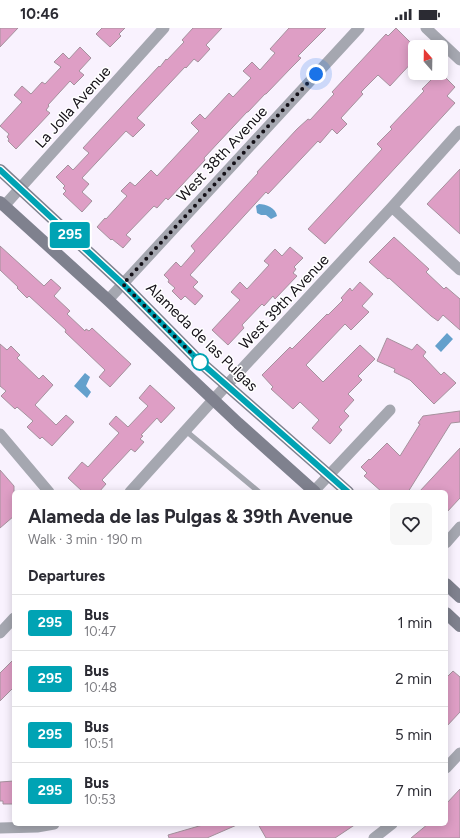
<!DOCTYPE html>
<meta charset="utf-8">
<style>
:root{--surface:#fff;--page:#f7f7f7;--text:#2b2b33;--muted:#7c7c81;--line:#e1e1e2}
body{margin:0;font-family:Figtree,sans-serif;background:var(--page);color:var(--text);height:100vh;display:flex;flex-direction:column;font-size:15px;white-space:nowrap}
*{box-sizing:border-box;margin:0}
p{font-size:13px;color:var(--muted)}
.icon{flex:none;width:22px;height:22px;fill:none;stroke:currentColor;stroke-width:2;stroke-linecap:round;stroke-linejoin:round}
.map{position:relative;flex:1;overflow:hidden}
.panel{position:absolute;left:12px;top:462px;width:436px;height:336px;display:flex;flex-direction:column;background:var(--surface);border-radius:6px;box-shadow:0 2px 10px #0003}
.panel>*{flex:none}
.badge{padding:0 8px;border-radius:3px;font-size:14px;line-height:26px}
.needle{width:26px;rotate:340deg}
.fabs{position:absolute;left:408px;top:12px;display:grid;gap:8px}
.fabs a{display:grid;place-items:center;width:40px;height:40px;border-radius:6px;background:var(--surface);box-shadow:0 2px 10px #0003;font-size:20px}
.you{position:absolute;width:20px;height:20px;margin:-10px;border:3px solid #fff;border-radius:50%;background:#1a73e8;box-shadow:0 0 0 6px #1a73e833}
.map>.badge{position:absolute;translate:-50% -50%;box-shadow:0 0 0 2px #fff}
h2{padding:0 16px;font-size:15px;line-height:36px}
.round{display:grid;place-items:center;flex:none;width:42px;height:42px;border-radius:6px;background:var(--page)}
.head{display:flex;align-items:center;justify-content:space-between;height:68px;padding:0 16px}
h1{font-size:19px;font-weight:700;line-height:30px}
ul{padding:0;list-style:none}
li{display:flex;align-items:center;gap:12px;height:56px;padding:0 16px;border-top:1px solid var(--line)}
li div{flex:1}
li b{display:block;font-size:15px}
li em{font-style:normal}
li .badge{min-width:44px;font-weight:700;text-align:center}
.status{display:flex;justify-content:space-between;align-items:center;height:28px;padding:0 20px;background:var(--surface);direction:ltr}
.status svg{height:11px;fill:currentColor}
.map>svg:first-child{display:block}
.water{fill:#64a0cc}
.building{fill:#de9ec5;stroke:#a5919d}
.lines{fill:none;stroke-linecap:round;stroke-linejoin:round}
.service{stroke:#a5a7b0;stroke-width:5.5}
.minor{stroke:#a5a7b0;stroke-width:11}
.secondary{stroke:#7f818e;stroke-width:12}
.line-casing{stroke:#fff;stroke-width:9}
.line{stroke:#00a3b4;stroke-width:6}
.walk{stroke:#141017;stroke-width:4;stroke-dasharray:0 7.2}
.stop-dot{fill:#fff;stroke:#00a3b4;stroke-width:2}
.labels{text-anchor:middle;stroke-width:3;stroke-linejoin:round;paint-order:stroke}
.street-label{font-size:15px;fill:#141017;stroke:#fff}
</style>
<div class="status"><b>10:46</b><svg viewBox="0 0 49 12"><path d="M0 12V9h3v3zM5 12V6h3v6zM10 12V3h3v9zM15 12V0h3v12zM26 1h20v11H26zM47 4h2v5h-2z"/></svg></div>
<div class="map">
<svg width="460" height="810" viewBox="0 0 460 810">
<rect width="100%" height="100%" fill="#f9f2fe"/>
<path class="water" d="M259,176C266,176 276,180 277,188L271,191L266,187H261L257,185L256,178Z
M447,305L453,311L441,324L435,318Z
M85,345L90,349L86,358L91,364L87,370L74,358Z"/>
<path class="building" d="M0,0H18L0,19Z
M102,0H125L119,6L121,8L110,19L96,6Z
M193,0H222L206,17L210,21L198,34L194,31L186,40L185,39L137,90L145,97L133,109L126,103L82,150L89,156L82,164L92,173L82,184L63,166L66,163L63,160L65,158L56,149L68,137L73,142L89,125L83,120L159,38L160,39L166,31L167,32L184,14L182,12Z
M289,0H326L298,28L301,30L291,40L266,66H265L248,84H247L204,130L205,132L168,172L166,170L157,180L154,178L126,207L131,211L123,220L112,211L111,212L97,199L105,190L106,191L127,168L121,163L130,154L135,158L151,142L157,148L199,103L191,95L200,86L205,91L229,65L233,69L251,50L243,43L252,34L260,42L275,25L270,21Z
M396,0L415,19V31L390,58L378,47L361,64L363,66L341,90L347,96L337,106L332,101L320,115L318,113L268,166L266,164L190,247L198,254L193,259L203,268L195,277L185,268L181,272L172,263L175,260L168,254L169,252L164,247L176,234L181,239L195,223L191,218L258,145L257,144L297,101L308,91L310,92L334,66L332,64L386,6L388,8Z
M80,19L91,30L79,43L84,47L74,57L70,53L48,77L49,78L46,82L50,85L16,121L8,113L9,111L7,109L9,106L0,98L22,74L14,67L22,58L31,66L42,54L45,56L61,39L54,34L63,25L69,31Z
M426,45H441L455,59L447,68L455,75L325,216L308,201L382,121L377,116L392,101L390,99L424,63L422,61L432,51Z
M460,141V206L427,176Z
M394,209L429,241L426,244L444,261L446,259L460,271V302L443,287L438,293L431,288L389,250L388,251L369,234Z
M0,218L44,258L51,251L61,260L54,268L70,283L67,286L85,303L86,301L89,303L92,300L131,336L110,359L99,349L105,342L65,304L66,302L29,268L27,270L17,260L18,259L0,242Z
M290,219L303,230L294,239L296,241L293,245L297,248L275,271L273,268L264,278L262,276L242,297L244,300L228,317L212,302L240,272L231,264L240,254L247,261L269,237L264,233L275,221L282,228Z
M360,254L373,266L362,278L369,284L351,302L345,296L306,337L323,354L360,317L375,331L358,348L362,352L348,366L354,372L344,383L349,388L339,399L342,402L330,416L312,400L319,392L300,374L293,381L271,361L273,359L262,347L290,319L292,321L327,286L328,287L343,272L341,270L350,260L352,263Z
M387,310L412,322L417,316L426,324L423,328L441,347L444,344L456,355L434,376L410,352L394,344L395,341L377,333Z
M0,316L7,322L11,318L20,327L17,330L39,351L43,347L53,357L35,377L56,397L66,387L74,394L52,418L42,409L40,411L27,399L33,393L17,379L15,381L1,368L6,363L0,358Z
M150,357L175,380L161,395L157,390L141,407L143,408L140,411L144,414L135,424L131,421L102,452L106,456L99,464H83L68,450L82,434L88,439L119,405L109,396L116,388L128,399L148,378L139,370Z
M460,383V394L451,395L408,464H382L364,448L367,445L361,439L369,431L370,432L387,415L400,428L420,396L418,395L423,388Z
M460,420V470L446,485V464H419Z
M0,442L14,458V488L0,500Z
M14,631V659L0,673V645Z
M453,643L460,649V684L446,699V650Z
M14,753V776H3V773H0V754Z
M460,761V810H411L428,796H446V776Z
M206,796H239L207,810H169L168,807Z
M258,796H356L335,810H266Z"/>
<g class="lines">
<path class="service" d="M186,403L259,464"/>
<path class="minor" d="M426,0L460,32
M4,178L164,0
M392,179L460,242
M108,272L359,0
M0,406L49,464
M314,463L390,382
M130,464L213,372L392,179L460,103
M446,515L460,499
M0,605L14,590
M446,740L460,725
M0,800L37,799L54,796
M374,810L392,796"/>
<path class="secondary" d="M0,142L123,256L199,333L348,464
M0,174L108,272L238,395L315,464
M446,556L460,569
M446,585L460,598"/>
</g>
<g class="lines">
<defs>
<path id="line" d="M0,142L123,256L199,333L348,464"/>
</defs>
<use href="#line" class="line-casing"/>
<use href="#line" class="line"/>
<path class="walk" d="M200,334L123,256L316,46"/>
</g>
<circle class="stop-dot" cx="200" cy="334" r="8"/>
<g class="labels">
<g class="street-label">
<text transform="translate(73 79) rotate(-48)" y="5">La Jolla Avenue</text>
<text transform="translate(222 126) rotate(-47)" y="5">West 38th Avenue</text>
<text transform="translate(284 274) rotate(-47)" y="5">West 39th Avenue</text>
<text transform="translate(202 309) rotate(44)" y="5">Alameda de las Pulgas</text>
</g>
</g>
</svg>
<div class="fabs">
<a><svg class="needle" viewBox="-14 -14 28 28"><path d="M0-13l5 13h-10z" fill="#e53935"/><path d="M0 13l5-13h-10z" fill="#7c7c81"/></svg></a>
</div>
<div class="you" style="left:316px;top:46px"></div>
<b class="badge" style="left:70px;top:207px;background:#00a3b4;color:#fff">295</b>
<section class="panel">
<div class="head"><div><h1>Alameda de las Pulgas &amp; 39th Avenue</h1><p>Walk · 3 min · 190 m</p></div><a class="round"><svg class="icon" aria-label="heart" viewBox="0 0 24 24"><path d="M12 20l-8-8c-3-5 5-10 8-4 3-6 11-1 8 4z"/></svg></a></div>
<h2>Departures</h2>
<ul>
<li><span class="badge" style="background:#00a3b4;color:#fff">295</span><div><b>Bus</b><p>10:47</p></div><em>1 min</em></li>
<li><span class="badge" style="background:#00a3b4;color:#fff">295</span><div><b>Bus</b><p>10:48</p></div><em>2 min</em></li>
<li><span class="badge" style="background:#00a3b4;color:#fff">295</span><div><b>Bus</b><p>10:51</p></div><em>5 min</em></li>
<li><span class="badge" style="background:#00a3b4;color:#fff">295</span><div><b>Bus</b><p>10:53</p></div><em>7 min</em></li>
</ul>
</section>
</div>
